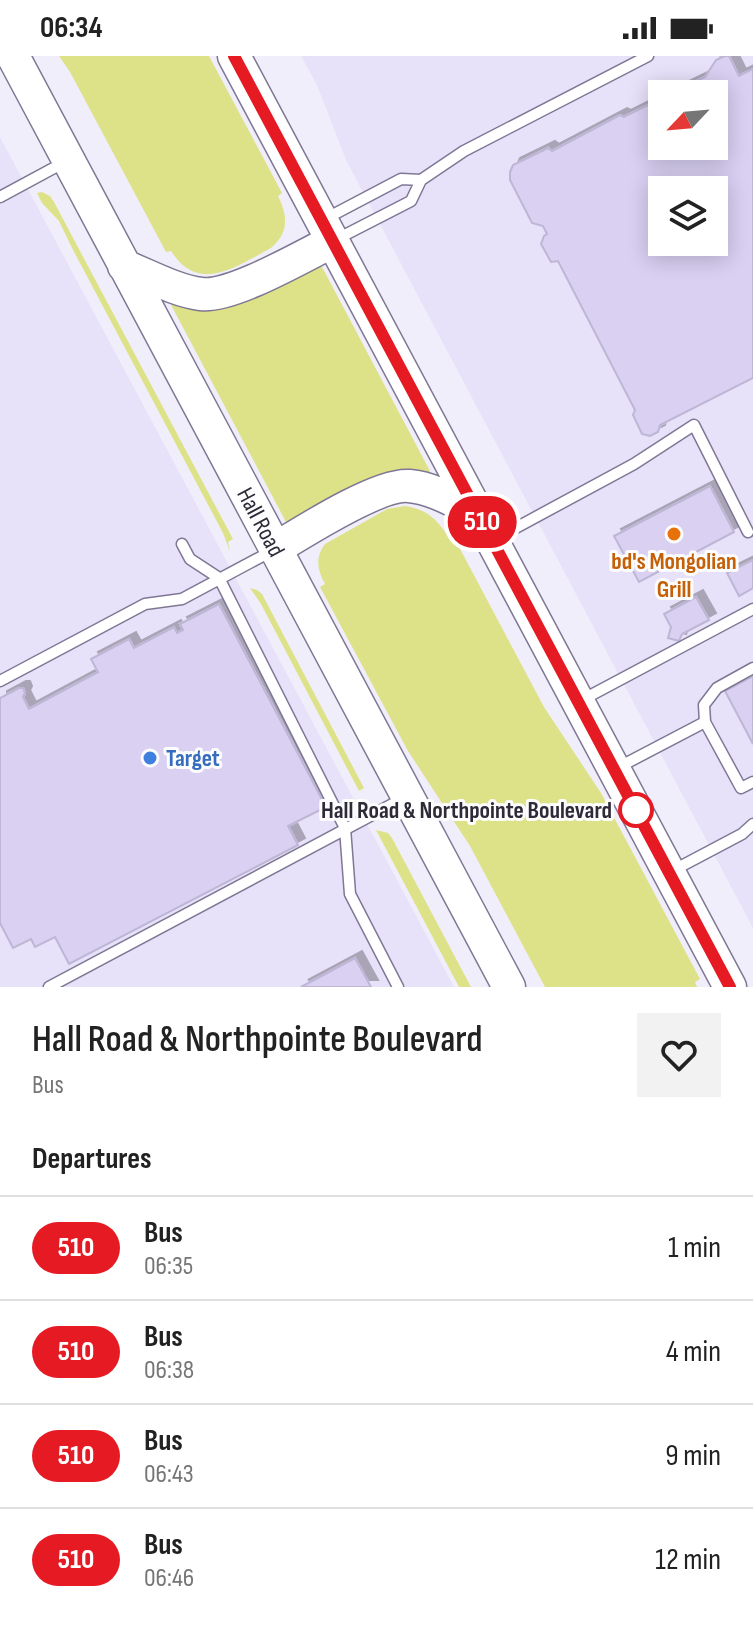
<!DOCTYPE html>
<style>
:root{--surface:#fff;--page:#f2f2f2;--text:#222;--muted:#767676;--line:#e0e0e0}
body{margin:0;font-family:"Sofia Sans Condensed",sans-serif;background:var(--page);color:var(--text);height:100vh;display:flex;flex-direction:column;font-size:30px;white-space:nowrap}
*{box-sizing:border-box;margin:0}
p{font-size:26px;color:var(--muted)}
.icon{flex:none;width:44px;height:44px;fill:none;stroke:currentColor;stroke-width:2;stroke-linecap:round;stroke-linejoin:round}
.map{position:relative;height:931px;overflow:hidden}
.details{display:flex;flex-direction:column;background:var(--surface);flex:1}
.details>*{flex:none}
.badge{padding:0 16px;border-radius:26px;font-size:28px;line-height:52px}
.needle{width:52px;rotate:244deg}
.tools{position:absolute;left:648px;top:24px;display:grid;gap:16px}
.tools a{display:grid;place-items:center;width:80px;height:80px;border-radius:0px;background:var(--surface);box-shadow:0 4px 20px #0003;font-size:40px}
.map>.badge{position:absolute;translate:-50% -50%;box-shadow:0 0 0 4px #fff}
h2{padding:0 32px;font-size:30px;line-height:72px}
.round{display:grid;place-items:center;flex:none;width:84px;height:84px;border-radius:0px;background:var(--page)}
.headline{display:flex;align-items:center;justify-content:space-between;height:136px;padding:0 32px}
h1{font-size:38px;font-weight:600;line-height:60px}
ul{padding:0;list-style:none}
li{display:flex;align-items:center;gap:24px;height:104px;padding:0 32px;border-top:2px solid var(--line)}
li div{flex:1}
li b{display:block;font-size:30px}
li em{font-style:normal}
li .badge{min-width:88px;font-weight:700;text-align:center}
.status{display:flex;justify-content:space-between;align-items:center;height:56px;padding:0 40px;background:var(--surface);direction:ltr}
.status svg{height:22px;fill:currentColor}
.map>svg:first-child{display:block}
.built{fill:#e7e1f9;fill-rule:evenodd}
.green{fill:#dde289}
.building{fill:#d9d0f2;stroke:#beb6d5;stroke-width:2;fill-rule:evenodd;filter:url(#shadow)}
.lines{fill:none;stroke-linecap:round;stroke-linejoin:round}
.service-casing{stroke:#7f7794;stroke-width:13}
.trunk-casing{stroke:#7f7794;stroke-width:35}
.service{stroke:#fff;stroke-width:10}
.trunk{stroke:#fff;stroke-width:32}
.line-casing{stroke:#fff;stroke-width:18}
.line{stroke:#e51a23;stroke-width:12}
.food-dot{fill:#e8710a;stroke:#fdfdfd;stroke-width:3}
.shop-dot{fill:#3f7fe0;stroke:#fdfdfd;stroke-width:3}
.stop-dot{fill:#fff;stroke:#e51a23;stroke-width:4}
.labels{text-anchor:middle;stroke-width:6;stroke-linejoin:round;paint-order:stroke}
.street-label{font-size:24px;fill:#2e2a37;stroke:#fdfdfd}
.food-label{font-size:24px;font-weight:bold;fill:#c56008;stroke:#fdfdfd}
.shop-label{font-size:24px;font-weight:bold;fill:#366cbe;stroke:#fdfdfd;text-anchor:start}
.stop-label{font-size:24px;font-weight:bold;fill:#2e2a37;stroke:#fdfdfd;text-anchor:end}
</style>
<div class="status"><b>06:34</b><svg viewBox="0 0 49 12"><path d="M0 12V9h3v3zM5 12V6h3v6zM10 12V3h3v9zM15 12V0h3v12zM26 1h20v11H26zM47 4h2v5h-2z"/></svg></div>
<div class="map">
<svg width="753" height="931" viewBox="0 0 753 931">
<defs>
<filter id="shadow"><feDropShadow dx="7" dy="-7" stdDeviation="0" flood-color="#0004"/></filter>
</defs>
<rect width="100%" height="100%" fill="#f1eefb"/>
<path class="built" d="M301,0H753V872L346,104L317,29ZM662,38H714V90H662ZM662,134H714V186H662Z
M0,81L374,781L454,931H0Z"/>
<path class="green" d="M59,0H209L282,137L278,140C288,160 289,177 271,192C237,210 199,239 171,195L166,196L70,16Z
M42,136L50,140L54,146L233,483L228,486L230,496L223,477L72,192L59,165L42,147L37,137Z
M317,208L321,209L430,415V418L388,417L382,418L288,467L286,466L170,247V245C182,248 195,253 207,254C239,255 288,223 317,208Z
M405,450C424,453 434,460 445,476L450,474L544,651L601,737L700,923L695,926L697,931H545L470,790L408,695L320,531L325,528C317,514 315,501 325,488L387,453Z
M250,532L257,534L262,538L364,732L359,735L261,548Z
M376,774L388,777L392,782L471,931H459Z"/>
<path class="building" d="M725,0H729L739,20L753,13V322L660,369L658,376L650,380L642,378L633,359L635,354L558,205L551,206L541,188L544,180L547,178L543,170L532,167L510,124V116L513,109L548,92L552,95L620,59L624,61L662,42V90H714V38H670L705,21L716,4ZM662,134H714V186H662Z
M710,430L734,476L639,526L614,480Z
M753,504V532L739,540L727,517Z
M696,541L709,564L682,578L679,585L668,582L671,571L664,558Z
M219,548L326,751L288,770L298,789L69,908L55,881L35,891L31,883L13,892L0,867V642L19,632H23L25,637L23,641L29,653L98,616L91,603L129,583L134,592L174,571L177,577L183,574L180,568Z
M753,620V688L725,635Z
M355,902L371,931H301Z"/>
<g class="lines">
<defs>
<path id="service" d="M0,141L63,107
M325,163L401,123L421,124
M335,184L411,145L421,124L464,95L648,0
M497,482L634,408L694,369L748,476
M182,488L190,503L219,522L345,772L350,838L398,931
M753,612L717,632L704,649L705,666L741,732L753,726
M0,625L145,548L182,543L270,496
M580,645L753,553
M619,711L705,666
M672,815L742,778L753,768
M49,931L404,742"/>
<path id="trunk" d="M13,0L509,931
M234,0L730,931
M124,210C147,219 176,235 201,238C231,242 303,200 333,185
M275,493C303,476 379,427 409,430C433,432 456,446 478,457"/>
</defs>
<use href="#service" class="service-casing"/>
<use href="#trunk" class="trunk-casing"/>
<use href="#service" class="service"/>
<use href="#trunk" class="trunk"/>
</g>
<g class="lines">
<defs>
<path id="line" d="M234,0L730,931"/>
</defs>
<use href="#line" class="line-casing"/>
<use href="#line" class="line"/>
</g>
<circle class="food-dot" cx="674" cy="478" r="8"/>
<circle class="shop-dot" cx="150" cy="702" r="8"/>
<circle class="stop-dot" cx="636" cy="754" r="16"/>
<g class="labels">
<g class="street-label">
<text transform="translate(261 466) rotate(62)" y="8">Hall Road</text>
</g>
<g class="food-label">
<text x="674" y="513">bd's Mongolian<tspan x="674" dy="28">Grill</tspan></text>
</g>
<g class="shop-label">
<text x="166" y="710">Target</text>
</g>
<g class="stop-label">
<text x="612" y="762">Hall Road &amp; Northpointe Boulevard</text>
</g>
</g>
</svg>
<div class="tools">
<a><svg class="needle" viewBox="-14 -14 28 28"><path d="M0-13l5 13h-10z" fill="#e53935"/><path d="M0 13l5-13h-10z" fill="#767676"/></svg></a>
<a><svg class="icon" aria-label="layers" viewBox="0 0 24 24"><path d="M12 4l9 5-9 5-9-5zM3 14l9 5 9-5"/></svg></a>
</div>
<b class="badge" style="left:482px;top:466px;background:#e51a23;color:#fff">510</b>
</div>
<section class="details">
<div class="headline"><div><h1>Hall Road &amp; Northpointe Boulevard</h1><p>Bus</p></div><a class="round"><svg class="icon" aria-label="heart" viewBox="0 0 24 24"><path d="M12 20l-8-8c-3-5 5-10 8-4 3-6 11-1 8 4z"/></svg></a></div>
<h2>Departures</h2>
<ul>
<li><span class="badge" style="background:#e51a23;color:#fff">510</span><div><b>Bus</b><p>06:35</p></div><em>1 min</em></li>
<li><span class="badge" style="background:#e51a23;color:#fff">510</span><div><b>Bus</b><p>06:38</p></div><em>4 min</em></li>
<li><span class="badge" style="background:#e51a23;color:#fff">510</span><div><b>Bus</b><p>06:43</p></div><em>9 min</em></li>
<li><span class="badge" style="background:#e51a23;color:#fff">510</span><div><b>Bus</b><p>06:46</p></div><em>12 min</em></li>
</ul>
</section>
